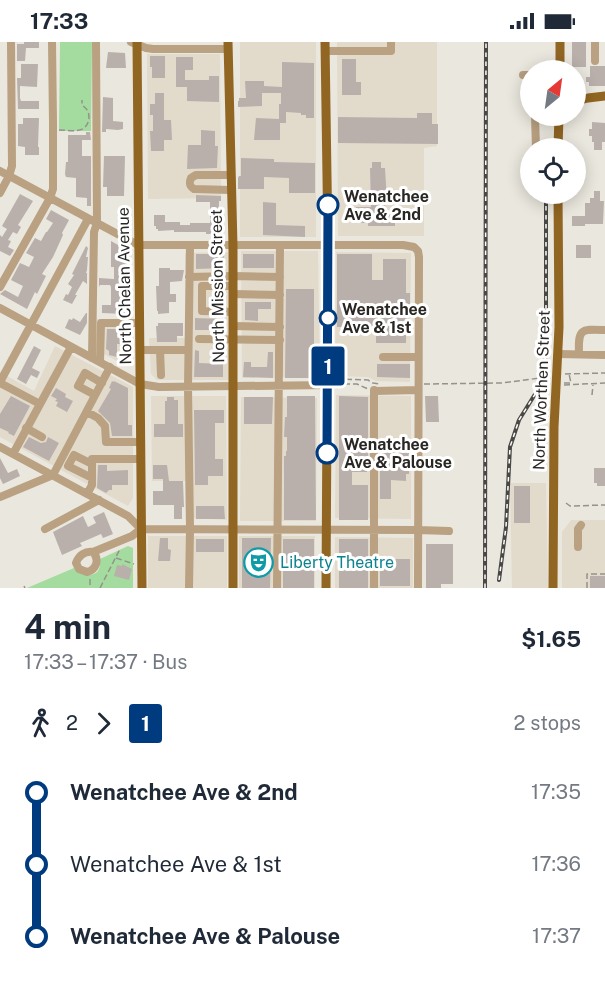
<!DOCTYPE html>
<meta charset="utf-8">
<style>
:root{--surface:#fff;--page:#f6f6f7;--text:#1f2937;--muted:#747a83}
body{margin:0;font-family:"Public Sans",sans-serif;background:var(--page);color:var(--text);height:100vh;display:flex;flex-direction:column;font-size:22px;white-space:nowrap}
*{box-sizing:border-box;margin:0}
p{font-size:20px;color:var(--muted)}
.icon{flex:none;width:33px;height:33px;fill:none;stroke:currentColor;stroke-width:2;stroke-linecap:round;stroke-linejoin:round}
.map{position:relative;height:546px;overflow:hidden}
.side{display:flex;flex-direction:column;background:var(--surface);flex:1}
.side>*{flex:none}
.badge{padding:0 12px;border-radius:4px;font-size:21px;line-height:39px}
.needle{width:39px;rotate:29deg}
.controls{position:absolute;left:520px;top:18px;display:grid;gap:12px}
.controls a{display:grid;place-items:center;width:66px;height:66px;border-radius:50%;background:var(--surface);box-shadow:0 3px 15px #0003;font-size:30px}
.map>.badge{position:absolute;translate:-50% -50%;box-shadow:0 0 0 3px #fff}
.legs{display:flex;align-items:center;gap:9px;height:66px;padding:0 24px;font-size:20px}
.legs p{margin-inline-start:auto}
.summary{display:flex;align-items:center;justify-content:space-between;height:102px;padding:0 24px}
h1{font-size:33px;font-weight:700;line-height:45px}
ul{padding:0 24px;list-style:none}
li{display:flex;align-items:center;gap:21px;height:72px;font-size:22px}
li i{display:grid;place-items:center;width:9px;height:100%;margin:0 8px;background:currentColor}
li i::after{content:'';width:15px;height:15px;margin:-8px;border:4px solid;border-radius:50%;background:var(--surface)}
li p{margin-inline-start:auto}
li:first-child i{background:linear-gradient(#0000 50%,currentColor 0)}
li:last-child i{background:linear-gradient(currentColor 50%,#0000 0)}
.status{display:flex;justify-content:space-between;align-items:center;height:42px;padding:0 30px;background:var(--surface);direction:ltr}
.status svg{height:16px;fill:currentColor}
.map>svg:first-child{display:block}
.built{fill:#e2dbcc}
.green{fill:#a3dc9e}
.building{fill:#b9b0ac}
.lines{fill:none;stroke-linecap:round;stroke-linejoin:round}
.path{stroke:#95928c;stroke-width:1.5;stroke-dasharray:6 3;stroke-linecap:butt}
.minor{stroke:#b9a181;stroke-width:8}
.major{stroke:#916622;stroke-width:9}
.rail-casing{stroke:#4a4844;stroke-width:4}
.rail{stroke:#fff;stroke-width:1.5;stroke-dasharray:4.5;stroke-linecap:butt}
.line-1-casing{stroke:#fff;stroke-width:14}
.line-1{stroke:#003b80;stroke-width:9}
.stop-1-dot{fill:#fff;stroke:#003b80;stroke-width:3}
.labels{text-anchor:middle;stroke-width:6;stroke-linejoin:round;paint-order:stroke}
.stop-label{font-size:16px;font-weight:bold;fill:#292724;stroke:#fff;text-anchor:start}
.street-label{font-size:16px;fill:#292724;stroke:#fff}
.culture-label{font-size:16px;fill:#0d838f;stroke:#fff;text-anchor:start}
</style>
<div class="status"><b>17:33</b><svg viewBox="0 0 49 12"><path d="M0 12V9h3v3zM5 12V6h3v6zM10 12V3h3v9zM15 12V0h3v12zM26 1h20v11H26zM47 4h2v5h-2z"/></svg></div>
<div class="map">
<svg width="605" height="546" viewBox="0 0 605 546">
<rect width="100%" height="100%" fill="#eae7de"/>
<path class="built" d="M240,0H316V195H240Z
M337,0H437V104L424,106V194H338Z
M147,12H220L221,156L148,157Z
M241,209H318L320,335L242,336Z
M228,210L229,338H157L151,332L149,296H186L185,211Z
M336,210L411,211L410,340L376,339L368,335L335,334Z
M94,277H128L127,323H124L95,307Z
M55,304L133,345V456L128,464L0,395V330L34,349Z
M336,353L411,354V477L335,476Z
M151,354H226L227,478L186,476V439H152Z
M241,355L317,356L316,479H240Z
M510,441H546L548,546H512Z
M571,478H605V546H562V490Z
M148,494H227V546H148Z
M239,494H315V546H239Z
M335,495L413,496V546H335Z"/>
<path class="green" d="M60,0H92L91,89H59Z
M128,504L133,506V546H27L74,526C86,535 102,537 100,517Z"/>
<path class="building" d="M24,0H39V6H26L25,19H17V2H24Z
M572,0H586V25H572Z
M108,10L125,11L126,26H106Z
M150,14H165V36H152V25H150Z
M176,15H193V28H185V38H209V34H219V60L187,59V45H176Z
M342,17H356V40H361V53H342Z
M282,20L314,21V76H306V73H301V71L286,70V81H280V98H254L256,76L279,77V62H281V51H262V64L238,65V59H239V56H246L245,39H264V44L282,45Z
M21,22H38L37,45L20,44V56L21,59H39V67H18L17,36H21Z
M590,24H605V44H589V40H586V35H590Z
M155,51H164V78H171L172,98H164V109H151L150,89H153V73H150V62H155Z
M103,55L113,56V79L123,80V87L118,88L106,87V90H102Z
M417,71H432V82H438V102L338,101V75L417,76Z
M23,76H39L38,105H39V113H25V105L18,104V82H23Z
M592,80L605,81V100H602V108H594V100H592V94H589V87H592Z
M201,88L215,89V104H218L217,126L187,127L188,103H201Z
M86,90H90L91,98H82V114H91V164H87V156L76,155V136L66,135L65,132L66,120H68V93H86Z
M104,114H125L124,154H107V145H103Z
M241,116L274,117V120L315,121V151H289V136L264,135V147H238V136L239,134H241Z
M372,120H381V126H385L387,159H385L386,171H395V184H368V181H356V165H371L370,126H372Z
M594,149H600V159H604L603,182H585V184H572V174H585V161H590V156H594Z
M20,152L33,159L18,183L21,185L17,192L13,190L8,198L11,199L8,205L14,208L10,214L0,209V193L2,195L7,187L2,184Z
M196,153L221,154V159H219L218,192H206V190H174V188L158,189V187H156V184H154V173H165V180H180V183H190V181H210V160H196Z
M263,160L276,161V183L305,184V195L263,193Z
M51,168L69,178L62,191L63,193L53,215L42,232L46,234L37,252L35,250L27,267L0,252L5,248L18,255L23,244L11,238L20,221L29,225L34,215L26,211L35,196L41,199L46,190H47L53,181L46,177Z
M111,199L129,209V226H126V247H124V263H125V272L102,271V263H111V245L110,243H100L99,245V236L114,237V225H111Z
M576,203H591V216H576Z
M86,204L88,206L86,215H88L87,228L86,231H87V242L83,239L75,253H77L72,262L63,258L66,252L68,253L72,245L68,242L74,233L72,232Z
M196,212H224V226L196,227Z
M243,212H274V226H243Z
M337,212H372V238H383V217H406V251H410V261L409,293H406V301H376V294L368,285H337Z
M159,226H170V228H184L182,239L170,240V252H176V260H169V271L158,272V269H157L156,244H159Z
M286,247H314V336H285Z
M245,260H271V267H258V279L245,278Z
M86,271H87V281L80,293L65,286L69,277L72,278L73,276L80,280Z
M195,276L224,277V291H215V288H195Z
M158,281H183V294H177V300H157L156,284H158Z
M107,287H118L117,296H126V302H117V315L109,313V309L106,307Z
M34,304L41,308L32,326L40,330L37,336L31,333L26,342L17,337Z
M195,308L199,309V321L223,322V335H194Z
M268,310H273V336L243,335L244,320H251V325H267Z
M377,322H410V336L377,335Z
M112,339L114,340V339L128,346V383H132V394H112L110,381L98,369L111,347L109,346Z
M56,346L66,352L65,355L73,359L67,370L56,364L58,360L55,359L57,357L51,354Z
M11,354L30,364L14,394L8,391L9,390L0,386V372Z
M287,354H315L316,478H284V414H286V409H287V395H284L285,375H287Z
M339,354L368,355V423H367V430H352V443H368V478H339Z
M425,354H438L439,380H426Z
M167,355H174V358H178V382H183V395H154V382H165V359H167Z
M244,355H273L272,382H244Z
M194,368H224V381H215V417H223V434H208V443H195Z
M29,395L41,401L46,400L48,395L59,401L49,419L23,405Z
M380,402H410L409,432H406V439L391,438V457H380Z
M0,416L8,431L17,427L20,434L3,442L0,436Z
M98,423H107V429L128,428V443H112V448H109L106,451L97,446Z
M153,423H167L169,439H183L184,465H182V477H174V463H153V449H163V437H153Z
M594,426H605V444H597V441H594Z
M514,444H530V481H514Z
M196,464H224L225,477H196Z
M104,470L113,492L103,496L101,492L80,501L82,504L62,513L53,490L83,474L88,485L96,481L93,475Z
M160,496H168V507L171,508L170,519H158Z
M242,496H271L270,546H242Z
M196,497H224V510H196Z
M283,497H314V546H283Z
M339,497H368V546H339Z
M426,502H453V542H441V546H426Z
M380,517H410V544H380Z
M122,522L132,527L129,538L114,534L117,523L122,524Z
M590,534H605V546H590Z"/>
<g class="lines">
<path class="path" d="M59,88C71,88 87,93 89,76C89,69 87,67 82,63V58
M565,332L605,331
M337,337L368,338L373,341L380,342
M564,341H571L569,332
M335,342H357L368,347
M424,342L502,341L548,335
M564,343L605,341
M592,353L593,343
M566,461L570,464L605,463
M116,516L134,522
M90,537V546
M24,544L25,546
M100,546L120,507
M587,546V532H605"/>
<path class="minor" d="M131,0L146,6L153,7H228
M325,9H391V0
M595,19V0
M523,33H531
M535,74L536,106
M0,129L138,203H403L414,205L418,209L419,215L418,546
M231,133H196L191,136C189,141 189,144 194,147L231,148
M0,151L9,134L12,124L11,0
M189,235L233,234L280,235
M233,244H202V269L233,270
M0,245L50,156L53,147V81L52,0
M233,252L280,253
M0,266L140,342L159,345L328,343
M233,284L280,285
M199,297L280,298
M140,308H188
M160,308L161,333
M558,312L605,313
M579,312C578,286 581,287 605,288
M383,315H418
M92,316L94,190L97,181L96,0
M100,320L101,281H140
M0,340L88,177
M0,341L40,362
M374,348V546
M375,349L418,348
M95,353L78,344L85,331L102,341
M87,370L98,376L105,384L106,400H141
M26,386L42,395
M0,405L128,474L141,487L418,488L449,489
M13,412L71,305
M92,422L74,413L68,424L92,436
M53,433L110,325
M87,452L92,443V417H141
M0,455L53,433
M45,487L99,458
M578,505V487L581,483
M93,510C100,518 96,528 87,530L79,527L76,521C79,513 85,509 93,510L132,494L141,487
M189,546L190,487L188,345L190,203
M277,546L280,203"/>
<path class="major" d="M137,0L142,546
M228,0L233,204V546
M325,0L328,202L326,546
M560,28V0
M576,59L588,56L605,54
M558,106L559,74
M553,546L554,385L559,285L558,152"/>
<defs>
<path id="rail" d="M499,538L506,485L510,405L519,378L537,349L545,324L546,297V152
M485,546L486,0"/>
</defs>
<use href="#rail" class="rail-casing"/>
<use href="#rail" class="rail"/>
</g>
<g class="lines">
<defs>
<path id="line-1" d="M327,411L328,163"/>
</defs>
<use href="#line-1" class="line-1-casing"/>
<use href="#line-1" class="line-1"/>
</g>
<defs>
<symbol id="theatre-ring" viewBox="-11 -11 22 22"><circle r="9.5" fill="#fff" stroke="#0f9aa8" stroke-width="1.5"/><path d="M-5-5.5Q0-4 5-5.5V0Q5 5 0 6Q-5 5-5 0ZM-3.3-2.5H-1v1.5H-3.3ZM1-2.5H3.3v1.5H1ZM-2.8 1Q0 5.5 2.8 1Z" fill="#0f9aa8"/></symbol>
</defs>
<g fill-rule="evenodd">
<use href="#theatre-ring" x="242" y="504" width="33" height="33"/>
</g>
<g class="stop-1-dot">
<circle cx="328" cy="163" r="10"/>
<circle cx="328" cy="276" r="8"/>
<circle cx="327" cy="411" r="10"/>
</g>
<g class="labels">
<g class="stop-label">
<text x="344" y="160">Wenatchee<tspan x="344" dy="18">Ave &amp; 2nd</tspan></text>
<text x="342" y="273">Wenatchee<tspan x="342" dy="18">Ave &amp; 1st</tspan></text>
<text x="344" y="408">Wenatchee<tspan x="344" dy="18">Ave &amp; Palouse</tspan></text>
</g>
<g class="street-label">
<text transform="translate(124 244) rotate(-91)" y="6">North Chelan Avenue</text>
<text transform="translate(217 244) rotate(-91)" y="6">North Mission Street</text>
<text transform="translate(541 348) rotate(-88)" y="6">North Worthen Street</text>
</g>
<g class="culture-label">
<text x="280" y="526">Liberty Theatre</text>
</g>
</g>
</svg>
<div class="controls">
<a><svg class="needle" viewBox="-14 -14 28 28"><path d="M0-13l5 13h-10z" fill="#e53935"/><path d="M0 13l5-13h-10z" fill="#747a83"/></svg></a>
<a><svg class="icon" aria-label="locate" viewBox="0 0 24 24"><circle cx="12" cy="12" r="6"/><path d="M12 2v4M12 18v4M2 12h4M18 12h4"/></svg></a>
</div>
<b class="badge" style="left:328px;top:324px;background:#003b80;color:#fff">1</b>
</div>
<section class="side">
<div class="summary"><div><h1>4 min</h1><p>17:33 – 17:37 · Bus</p></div><b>$1.65</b></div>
<div class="legs"><svg class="icon" aria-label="walk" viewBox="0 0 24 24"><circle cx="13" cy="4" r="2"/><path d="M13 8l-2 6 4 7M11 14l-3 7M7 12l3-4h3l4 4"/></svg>2<svg class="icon" aria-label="forward" viewBox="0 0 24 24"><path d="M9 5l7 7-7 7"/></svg><b class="badge" style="background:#003b80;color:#fff">1</b><p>2 stops</p></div>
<ul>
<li><i style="color:#003b80"></i><b>Wenatchee Ave &amp; 2nd</b><p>17:35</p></li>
<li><i style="color:#003b80"></i><span>Wenatchee Ave &amp; 1st</span><p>17:36</p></li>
<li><i style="color:#003b80"></i><b>Wenatchee Ave &amp; Palouse</b><p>17:37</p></li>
</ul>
</section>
